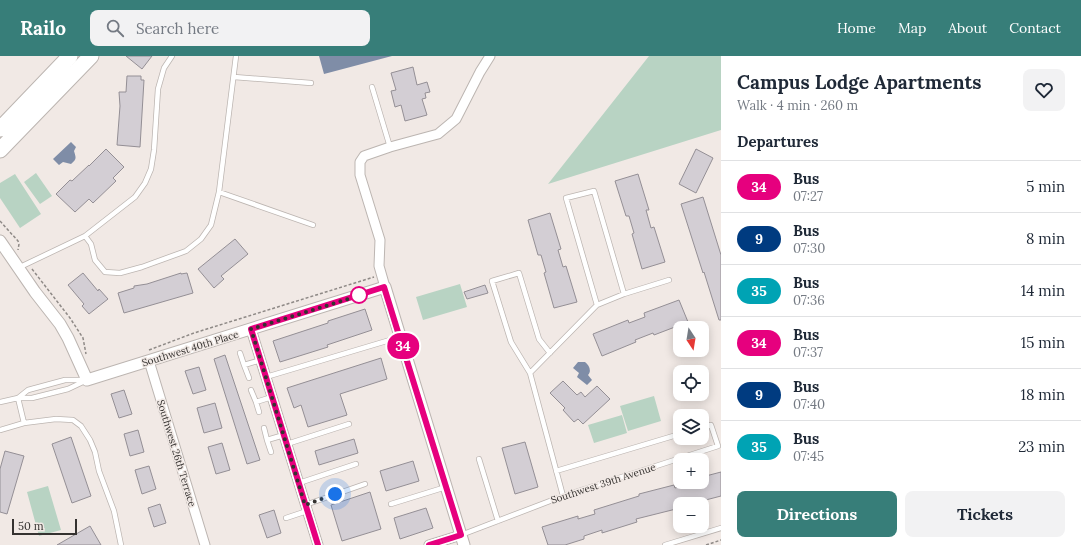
<!DOCTYPE html>
<meta charset="utf-8">
<style>
:root{--surface:#fff;--page:#f2f2f3;--text:#1f2937;--muted:#747a83;--line:#e0e1e3;--accent:#377e79}
body{margin:0;font-family:Lora,serif;background:var(--page);color:var(--text);height:100vh;display:flex;flex-direction:column;font-size:15px;white-space:nowrap}
*{box-sizing:border-box;margin:0}
p{font-size:13px;color:var(--muted)}
.icon{flex:none;width:22px;height:22px;fill:none;stroke:currentColor;stroke-width:2;stroke-linecap:round;stroke-linejoin:round}
.map{position:relative;flex:1;overflow:hidden}
.drawer{display:flex;flex-direction:column;background:var(--surface);width:360px}
.drawer>*{flex:none}
.badge{padding:0 8px;border-radius:13px;font-size:14px;line-height:26px}
.needle{width:26px;rotate:168deg}
.buttons{position:absolute;left:673px;top:265px;display:grid;gap:8px}
.buttons a{display:grid;place-items:center;width:36px;height:36px;border-radius:8px;background:var(--surface);box-shadow:0 2px 10px #0003;font-size:20px}
.scale{position:absolute;left:12px;bottom:10px;width:65px;box-sizing:border-box;padding-left:4px;border:2px solid #353230;border-top:0;font-size:11px;line-height:14px;white-space:nowrap;color:#353230;-webkit-text-stroke:3px #f1e9e5;paint-order:stroke}
.you{position:absolute;width:20px;height:20px;margin:-10px;border:3px solid #fff;border-radius:50%;background:#1a73e8;box-shadow:0 0 0 6px #1a73e833}
.map>.badge{position:absolute;translate:-50% -50%;box-shadow:0 0 0 2px #fff}
h2{padding:0 16px;font-size:15px;line-height:36px}
.round{display:grid;place-items:center;flex:none;width:42px;height:42px;border-radius:8px;background:var(--page)}
.headline{display:flex;align-items:center;justify-content:space-between;height:68px;padding:0 16px}
h1{font-size:19px;font-weight:700;line-height:30px}
.button{display:flex;gap:8px;margin-top:auto;padding:8px 16px}
.button a{flex:1;height:46px;border-radius:8px;background:var(--accent);color:#fff;font-size:16px;font-weight:700;line-height:46px;text-align:center}
.button a+a{background:var(--page);color:var(--text)}
ul{padding:0;list-style:none}
li{display:flex;align-items:center;gap:12px;height:52px;padding:0 16px;border-top:1px solid var(--line)}
li div{flex:1}
li b{display:block;font-size:15px}
li em{font-style:normal}
li .badge{min-width:44px;font-weight:700;text-align:center}
header{display:flex;align-items:center;gap:24px;box-sizing:border-box;height:56px;padding:0 20px;background:var(--accent);color:#fff}
header strong{font-size:19px}
nav{display:flex;gap:22px;margin-inline-start:auto;font-size:14px}
.search{width:280px;height:36px;background:var(--page);display:flex;align-items:center;gap:10px;box-sizing:border-box;padding:0 14px;border-radius:8px;color:var(--muted);font-size:15px}
main{display:flex;flex:1;min-height:0}
.map>svg:first-child{display:block}
.green{fill:#b8d3c3}
.water{fill:#7f8da7}
.building{fill:#d3ced4;stroke:#948f95}
.lines{fill:none;stroke-linecap:round;stroke-linejoin:round}
.service-casing{stroke:#bcb5b1;stroke-width:6}
.minor-casing{stroke:#bcb5b1;stroke-width:11}
.tertiary-casing{stroke:#bcb5b1;stroke-width:13}
.trunk-casing{stroke:#bcb5b1;stroke-width:17}
.path{stroke:#8e8986;stroke-width:1.5;stroke-dasharray:3 2;stroke-linecap:butt}
.service{stroke:#fff;stroke-width:4.5}
.minor{stroke:#fff;stroke-width:9}
.tertiary{stroke:#fff;stroke-width:11}
.trunk{stroke:#fff;stroke-width:15}
.line-casing{stroke:#fff;stroke-width:9}
.line{stroke:#e6007e;stroke-width:6}
.walk{stroke:#353230;stroke-width:4;stroke-dasharray:0 7.2}
.stop-dot{fill:#fff;stroke:#e6007e;stroke-width:2}
.labels{text-anchor:middle;stroke-width:3;stroke-linejoin:round;paint-order:stroke}
.street-label{font-size:10px;fill:#353230;stroke:#f1e9e5}
</style>
<header>
<strong>Railo</strong>
<div class="search"><svg class="icon" aria-label="search" viewBox="0 0 24 24"><circle cx="10" cy="10" r="6"/><path d="M15 15l6 6"/></svg>Search here</div>
<nav><a>Home</a><a>Map</a><a>About</a><a>Contact</a></nav>
</header>
<main>
<div class="map">
<svg width="721" height="489" viewBox="0 0 721 489">
<rect width="100%" height="100%" fill="#f1e9e5"/>
<path class="green" d="M649,0H721V74L548,128Z
M36,117L52,140L40,148L24,126Z
M15,118L41,158L20,172L0,142V127Z
M460,228L467,251L423,264L416,241Z
M654,340L661,365L628,375L620,350Z
M622,359L627,377L594,387L588,369Z
M48,430L61,474L39,480L27,436Z"/>
<path class="water" d="M319,0H392L324,18Z
M71,86L76,91L74,95C76,102 77,103 71,108L63,106L59,109L53,103Z
M578,306H585C589,309 592,315 588,319L592,324L587,329L577,321L579,317L573,312Z"/>
<path class="building" d="M126,0H152L142,13Z
M413,11L417,29L427,26L430,36L425,37L426,42L422,43L427,59L405,65L401,49L395,51L391,35L396,34L391,17Z
M127,20H141V24H144L140,91L117,89L120,50L119,36H126Z
M106,93L124,111L113,122L116,125L93,147L89,143L75,156L56,138L70,124L72,125L89,109V110Z
M696,93L713,102L696,137L679,128Z
M638,118L649,154H646L651,172L654,171L665,206L642,213L632,178L634,177L629,160H626L615,125Z
M703,141L721,199V264H719L704,216L703,217L681,148Z
M550,157L561,193L558,194L563,211L566,210L577,246L554,252L544,217L546,216L541,199H538L528,164Z
M235,183L248,198L221,220L224,223L214,232L198,213Z
M83,217L98,235L99,233L108,243L89,258L82,250L84,248L68,229Z
M181,217V218L187,217L193,237L124,257L118,237L134,232V230L147,228Z
M485,229L488,237L467,243L464,236Z
M679,244L688,266L654,279L653,277L635,284L636,286L602,300L593,278L628,264L629,267L645,261L644,257Z
M365,253L372,274L327,289L328,291L280,306L273,285L328,267V265Z
M225,299L260,404L247,408L214,303Z
M381,302L387,323L340,338L347,359L308,371L301,349L294,352L287,332Z
M199,311L206,334L193,338L185,315Z
M563,325L577,339L581,336L585,341L597,330L610,343L583,368L578,363L574,366L563,354L565,352L550,337Z
M124,334L132,358L119,362L111,338Z
M215,347L222,372L204,377L197,352Z
M138,374L144,396L130,400L124,378Z
M71,381L91,440L72,447L52,388Z
M354,383L358,397L319,409L315,395Z
M525,386L538,431L515,438L502,392Z
M222,387L230,414L216,418L208,391Z
M5,395L24,400L7,458L0,456V413Z
M413,405L419,425L386,435L380,415Z
M149,410L156,433L142,438L135,414Z
M721,416V440L698,446V444L680,448V452L636,463L637,466L602,477V474L584,480V483L565,489H548L542,471L578,460V463L595,458L594,454L639,440V438L674,429L675,432L692,427V426H702V421Z
M370,436L381,473L342,485L331,449Z
M160,448L166,467L154,471L148,452Z
M426,452L433,472L400,483L394,462Z
M274,454L281,477L267,482L259,459Z
M90,470L101,489H57Z"/>
<g class="lines">
<defs>
<path id="service" d="M234,21L311,27
M372,31L390,91
M219,136L313,169
M85,180L91,188L95,204L105,216L120,217L142,211L186,195L201,183L211,169L219,136L236,0
M18,212L85,180L135,141L145,127L151,113L154,94L158,33L164,12L172,0
M597,249L566,142L594,135L624,238
M240,297L244,309
M550,297L539,283L519,217L492,225L511,286L530,317L563,440
M530,317L597,249L624,238L669,224
M266,321L400,281
M249,322L244,309L261,304
M251,334L256,346
M18,342L28,334L65,324H86
M18,342L24,367
M0,346L18,342H32L68,333L87,324
M259,356L256,346L272,341
M264,372L267,384L284,379
M0,374L24,367L56,363L73,364L81,370L90,384L95,396L99,415L114,455L121,489
M267,384L271,396
M287,388L349,368
M479,403L498,465
M556,415L680,378
M299,427L356,408
M391,448L446,431
M305,449L365,428
M286,462L307,455
M461,479L563,440L718,390L711,369L702,371
M665,489L721,472"/>
<path id="minor" d="M385,231L379,210L380,184L360,119V106L364,100L390,91L438,78L456,63L480,16L490,0
M251,273L318,489
M149,305L205,489
M429,489L461,479"/>
<path id="tertiary" d="M0,185L35,236L60,268L68,282L87,324L385,231L464,489"/>
<path id="trunk" d="M0,73L70,0
M0,94L91,0"/>
</defs>
<use href="#service" class="service-casing"/>
<use href="#minor" class="minor-casing"/>
<use href="#tertiary" class="tertiary-casing"/>
<use href="#trunk" class="trunk-casing"/>
<path class="path" d="M0,165L18,185L19,188L18,194
M32,213L70,262L83,282L86,298
M149,294L194,277L374,221
M706,489L721,484"/>
<use href="#service" class="service"/>
<use href="#minor" class="minor"/>
<use href="#tertiary" class="tertiary"/>
<use href="#trunk" class="trunk"/>
</g>
<g class="lines">
<defs>
<path id="line" d="M318,489L251,273L384,231L461,479L429,489"/>
</defs>
<use href="#line" class="line-casing"/>
<use href="#line" class="line"/>
<path class="walk" d="M335,438L305,449L251,273L361,239H359"/>
</g>
<circle class="stop-dot" cx="359" cy="239" r="8"/>
<g class="labels">
<g class="street-label">
<text transform="translate(190 292) rotate(-17)" y="4">Southwest 40th Place</text>
<text transform="translate(177 397) rotate(73)" y="4">Southwest 26th Terrace</text>
<text transform="translate(603 427) rotate(-18)" y="4">Southwest 39th Avenue</text>
</g>
</g>
</svg>
<div class="buttons">
<a><svg class="needle" viewBox="-14 -14 28 28"><path d="M0-13l5 13h-10z" fill="#e53935"/><path d="M0 13l5-13h-10z" fill="#747a83"/></svg></a>
<a><svg class="icon" aria-label="locate" viewBox="0 0 24 24"><circle cx="12" cy="12" r="6"/><path d="M12 2v4M12 18v4M2 12h4M18 12h4"/></svg></a>
<a><svg class="icon" aria-label="layers" viewBox="0 0 24 24"><path d="M12 4l9 5-9 5-9-5zM3 14l9 5 9-5"/></svg></a>
<a>+</a>
<a>−</a>
</div>
<div class="scale">50 m</div>
<div class="you" style="left:335px;top:438px"></div>
<b class="badge" style="left:403px;top:290px;background:#e6007e;color:#fff">34</b>
</div>
<section class="drawer">
<div class="headline"><div><h1>Campus Lodge Apartments</h1><p>Walk · 4 min · 260 m</p></div><a class="round"><svg class="icon" aria-label="heart" viewBox="0 0 24 24"><path d="M12 20l-8-8c-3-5 5-10 8-4 3-6 11-1 8 4z"/></svg></a></div>
<h2>Departures</h2>
<ul>
<li><span class="badge" style="background:#e6007e;color:#fff">34</span><div><b>Bus</b><p>07:27</p></div><em>5 min</em></li>
<li><span class="badge" style="background:#003b80;color:#fff">9</span><div><b>Bus</b><p>07:30</p></div><em>8 min</em></li>
<li><span class="badge" style="background:#00a3b4;color:#fff">35</span><div><b>Bus</b><p>07:36</p></div><em>14 min</em></li>
<li><span class="badge" style="background:#e6007e;color:#fff">34</span><div><b>Bus</b><p>07:37</p></div><em>15 min</em></li>
<li><span class="badge" style="background:#003b80;color:#fff">9</span><div><b>Bus</b><p>07:40</p></div><em>18 min</em></li>
<li><span class="badge" style="background:#00a3b4;color:#fff">35</span><div><b>Bus</b><p>07:45</p></div><em>23 min</em></li>
</ul>
<div class="button"><a>Directions</a><a>Tickets</a></div>
</section>
</main>
